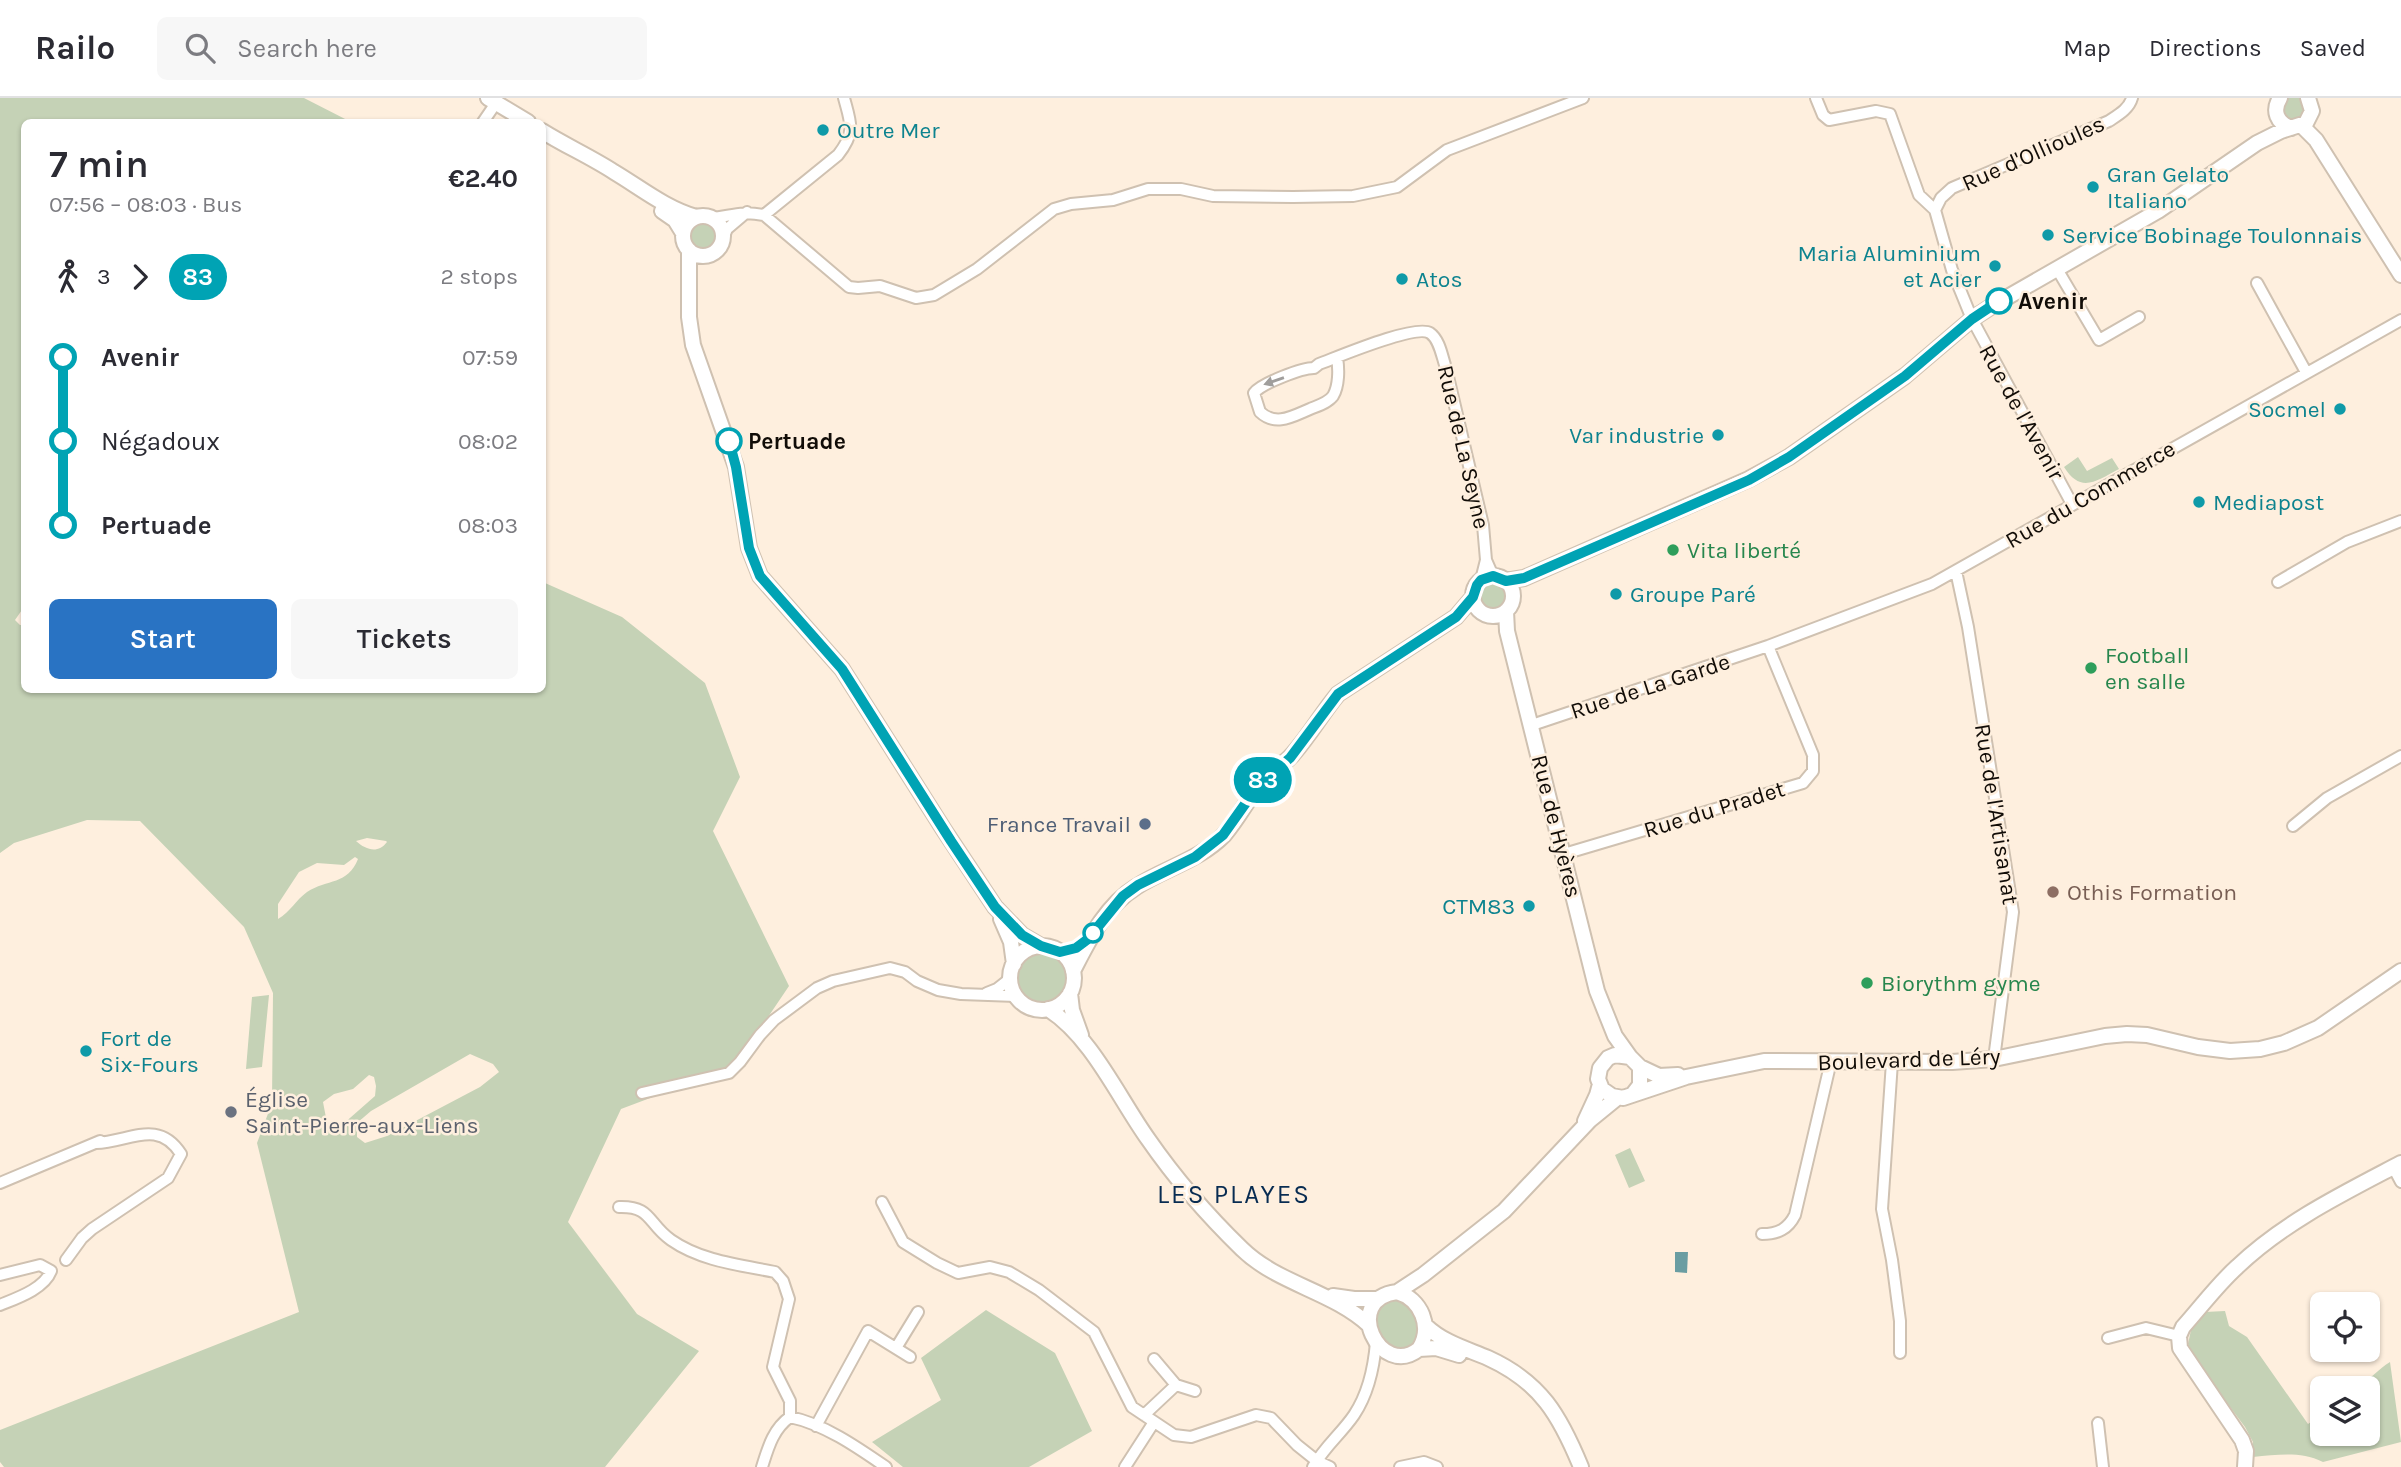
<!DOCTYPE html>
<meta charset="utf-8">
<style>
:root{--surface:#fff;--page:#f7f7f7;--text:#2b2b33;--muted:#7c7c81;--line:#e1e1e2;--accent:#2973c3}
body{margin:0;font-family:Karla,sans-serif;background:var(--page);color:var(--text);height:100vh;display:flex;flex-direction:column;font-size:26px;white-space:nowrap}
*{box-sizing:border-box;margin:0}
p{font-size:23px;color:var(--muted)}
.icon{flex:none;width:38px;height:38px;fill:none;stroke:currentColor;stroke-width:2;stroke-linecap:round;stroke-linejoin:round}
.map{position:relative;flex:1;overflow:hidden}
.sheet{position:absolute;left:21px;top:21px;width:525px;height:574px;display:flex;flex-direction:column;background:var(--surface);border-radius:10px;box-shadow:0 2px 5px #0004}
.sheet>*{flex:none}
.badge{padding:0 14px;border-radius:23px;font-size:24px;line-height:46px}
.buttons{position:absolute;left:2310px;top:1194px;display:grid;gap:14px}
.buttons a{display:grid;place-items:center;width:70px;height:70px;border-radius:10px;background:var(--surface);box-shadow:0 2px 5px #0004;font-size:35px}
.map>.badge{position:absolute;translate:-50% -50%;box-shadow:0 0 0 4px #fff}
.legs{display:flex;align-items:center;gap:10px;height:77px;padding:0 28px;font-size:23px}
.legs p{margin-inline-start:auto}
.overview{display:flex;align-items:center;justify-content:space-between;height:119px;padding:0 28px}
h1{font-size:38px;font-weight:600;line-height:52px}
.button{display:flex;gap:14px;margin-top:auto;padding:14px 28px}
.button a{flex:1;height:80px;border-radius:10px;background:var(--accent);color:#fff;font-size:28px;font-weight:600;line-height:80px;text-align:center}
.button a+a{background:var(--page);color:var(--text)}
ul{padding:0 28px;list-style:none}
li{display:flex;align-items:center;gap:24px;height:84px;font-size:26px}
li i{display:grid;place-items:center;width:10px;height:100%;margin:0 9px;background:currentColor}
li i::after{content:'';width:18px;height:18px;margin:-9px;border:5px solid;border-radius:50%;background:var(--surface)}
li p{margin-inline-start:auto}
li:first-child i{background:linear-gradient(#0000 50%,currentColor 0)}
li:last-child i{background:linear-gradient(currentColor 50%,#0000 0)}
header{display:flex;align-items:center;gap:42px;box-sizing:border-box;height:98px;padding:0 35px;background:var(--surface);border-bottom:2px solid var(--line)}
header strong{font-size:33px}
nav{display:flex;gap:38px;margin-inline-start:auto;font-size:24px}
.search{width:490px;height:63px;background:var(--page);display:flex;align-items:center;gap:18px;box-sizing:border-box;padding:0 24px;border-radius:10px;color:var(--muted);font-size:26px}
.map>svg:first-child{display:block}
.green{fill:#c5d2b6;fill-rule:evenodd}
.water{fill:#6a9da2}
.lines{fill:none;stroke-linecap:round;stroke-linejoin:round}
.street-casing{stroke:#cfc1b1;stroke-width:14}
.secondary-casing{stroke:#cfc1b1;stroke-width:18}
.street{stroke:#fff;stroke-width:10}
.secondary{stroke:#fff;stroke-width:14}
.oneway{fill:#a09e9c}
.line-1-casing{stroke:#fff;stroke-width:16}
.line-1{stroke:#00a3b4;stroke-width:10}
.culture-dot{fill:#0f9aa8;stroke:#feefde;stroke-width:2.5}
.stop-1-dot{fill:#fff;stroke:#00a3b4;stroke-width:3.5}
.leisure-dot{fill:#2e9e5b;stroke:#feefde;stroke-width:2.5}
.service-dot{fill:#5c6f8a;stroke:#feefde;stroke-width:2.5}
.education-dot{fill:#8d6e63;stroke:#feefde;stroke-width:2.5}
.worship-dot{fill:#6b7280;stroke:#feefde;stroke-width:2.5}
.labels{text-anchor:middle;stroke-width:5;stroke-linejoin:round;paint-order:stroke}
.culture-label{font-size:23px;fill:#0d838f;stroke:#feefde;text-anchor:start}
.street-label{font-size:23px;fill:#110c07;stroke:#feefde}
.stop-label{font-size:23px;font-weight:bold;fill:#110c07;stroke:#feefde;text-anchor:start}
.leisure-label{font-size:23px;fill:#27864d;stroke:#feefde;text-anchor:start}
.service-label{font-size:23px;fill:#4e5e75;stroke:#feefde;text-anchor:end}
.education-label{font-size:23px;fill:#785e54;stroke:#feefde;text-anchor:start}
.worship-label{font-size:23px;fill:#5b616d;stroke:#feefde;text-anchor:start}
.quarter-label{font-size:26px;letter-spacing:2px;fill:#082c52;stroke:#feefde}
</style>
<header>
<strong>Railo</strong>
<div class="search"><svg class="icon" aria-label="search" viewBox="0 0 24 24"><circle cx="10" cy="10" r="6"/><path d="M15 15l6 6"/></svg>Search here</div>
<nav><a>Map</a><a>Directions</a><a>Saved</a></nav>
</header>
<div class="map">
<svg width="2401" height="1369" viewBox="0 0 2401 1369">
<rect width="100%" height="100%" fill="#feefde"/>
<path class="green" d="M0,0H304L351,24H24V509L15,522L20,527H24V592H542L543,441L545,485L622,519L705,585L740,679L713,733L789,888L735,968L621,1011L568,1124L637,1216L699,1253L605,1369H4L0,1364V1332L299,1214L257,1045L272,1005L273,895L244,829L140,723L87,722L14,745L0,755ZM367,740L386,743L387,744C378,756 366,752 356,743ZM355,759L358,761C348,787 327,781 307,794C296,802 290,814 278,821V806L299,774L317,765L344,767ZM470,956L493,966L499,974L480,989L387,1038L365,1045L357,1039V1025L371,1013ZM369,977L374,979L376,988L375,998L342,1027L327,1025L323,1004L334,996L353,991Z
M2280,0H2308L2312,8L2291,30L2277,4Z
M683 138a20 20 0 1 1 40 0a20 20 0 1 1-40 0Z
M2078,359L2087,373L2112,360L2119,371C2096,383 2081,396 2064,369Z
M1473 498a20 20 0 1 1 40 0a20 20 0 1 1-40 0Z
M1010 880a32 32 0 1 1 64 0a32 32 0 1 1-64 0Z
M269,897L262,969L246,971L252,899Z
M1630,1050L1645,1083L1629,1090L1615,1057Z
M1404,1196L1426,1237L1402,1258L1372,1235L1377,1201Z
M986,1212L1055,1255L1092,1333L1029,1369H903L872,1344L941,1302L921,1260Z
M2225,1213L2229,1228L2247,1239L2308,1326L2321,1317L2322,1335H2368V1290H2343L2351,1283L2359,1286C2372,1281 2378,1271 2390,1264L2401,1344L2323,1364C2300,1353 2278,1357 2253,1359V1344L2245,1329L2203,1273L2188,1246L2191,1232L2205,1214Z"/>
<path class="water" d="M1675,1154H1688L1687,1175L1675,1174Z"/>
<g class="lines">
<defs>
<path id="street" d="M1816,0L1823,17L1829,22L1876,13L1890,16L1919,97L1935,112L1952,172L1972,221L2072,406
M483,24L496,5
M1935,112L1941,100L1952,90L2109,23C2118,17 2129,11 2132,0
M764,117L838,57C856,34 851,26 844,0
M714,120C735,117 741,113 764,117L849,189L858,190L880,188L916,200L934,197L977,171L1054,111L1071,106L1113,102L1148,91H1181L1213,98L1293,99L1353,98L1397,89L1447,52L1583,0
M724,138L727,131L747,114
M2057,171L2099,242L2139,219
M2257,185L2306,274
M1337,260C1339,271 1339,288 1333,298C1328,305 1317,308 1310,311C1293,318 1276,329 1260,314L1254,295C1262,285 1302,270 1314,270L1319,266C1338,259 1415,226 1430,235C1440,242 1442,259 1446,270L1483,427L1486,462
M1956,473L1968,529L2013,814L1994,961
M1481,482L1486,462L1493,478
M2278,484L2347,444L2401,423
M1532,627L1768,548L1932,486L2401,222
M2293,728L2327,700L2401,658
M1564,756L1803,685L1813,673V657L1768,548
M987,895L997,891L1011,880
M1892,964L1882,1111L1892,1162L1900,1223V1255
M642,995L729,975L740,964L760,937L774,922L817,890L833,883L890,870L905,874L917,883L938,892L961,896L1016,898
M2393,1069L2401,1084
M0,1085L100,1043
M882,1104L903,1144L937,1165L958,1175L990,1169L1009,1174L1039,1192L1094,1234L1132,1309L1174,1337L1191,1339L1256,1317L1271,1320L1297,1347L1317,1363L1330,1369
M619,1109C652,1108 647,1125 671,1142C701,1163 740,1167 775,1174L783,1183L789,1201L773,1269L790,1303V1319C773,1331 768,1350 762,1369
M1762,1136C1778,1136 1788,1131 1795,1117L1831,963
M66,1162L82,1140L92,1131L168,1080L181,1056C158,1020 129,1044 96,1045
M0,1177L40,1167L51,1173C44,1191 17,1200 0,1207
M2108,1240L2146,1230L2179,1238
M896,1250L918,1214
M1154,1261L1176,1287L1195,1293
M1144,1317L1176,1287
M790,1319C824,1326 857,1349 886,1369
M2098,1325L2103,1369
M816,1328L868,1233L910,1259
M1125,1369L1154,1324
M1313,1369C1325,1348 1341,1336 1354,1317C1368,1296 1374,1269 1376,1244
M1400,1369L1424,1364L1437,1369"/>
<path id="secondary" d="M488,0L528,24
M2280,0C2272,13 2277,25 2291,30
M2302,28L2316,42L2401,177
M542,33C566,48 591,59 614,74C641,90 665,110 696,119
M662,113L675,122L683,135
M683 138a20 20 0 1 1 40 0a20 20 0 1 1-40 0Z
M689,152V219L693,247L736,369L749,450L760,478L842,571L944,732L995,809L1022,837L1041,848
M1473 498a20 20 0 1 1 40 0a20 20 0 1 1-40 0Z
M1505,483L1524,480L1749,381L1789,359L1905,278L1972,221L1992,208L2158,113L2257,45L2281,33L2306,25L2312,13L2308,0
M1506,513L1507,533L1597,893L1615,938L1630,959
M1001,821L1011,844L1014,866
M1010 880a32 32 0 1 1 64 0a32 32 0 1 1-64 0Z
M1073,873C1089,842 1105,808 1136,789C1165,770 1200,762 1224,737C1238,721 1248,701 1261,684C1270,673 1284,667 1293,656C1310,637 1322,615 1338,596L1456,519L1473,499
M1070,895L1072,912L1081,937
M1048,911C1092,939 1118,999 1148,1041C1175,1080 1208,1118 1242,1151C1278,1186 1332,1193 1369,1227
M1640,969L1659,978L1678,977
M1633,996L1640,987V969L1630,959L1615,957L1608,960L1600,970L1598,981L1602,991L1612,998L1623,1000L1686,979L1764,963L1952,964L1994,961L2105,938L2127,936L2147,937L2198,949L2230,953L2260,951L2284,945L2318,930L2401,873
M1585,1023L1597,997L1600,986
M1397,1194L1423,1177L1504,1113L1590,1022L1617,1000
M1397,1194C1421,1201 1433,1229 1419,1251C1380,1282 1341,1201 1397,1194Z
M1333,1198L1354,1201H1377
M1426,1228C1444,1245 1467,1251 1488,1260C1541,1284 1560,1318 1581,1369
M1419,1251L1436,1250L1459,1257
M2245,1369L2246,1353L2242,1342L2180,1250L2179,1238L2183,1229C2201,1209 2217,1187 2237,1169C2284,1124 2344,1095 2401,1065"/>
</defs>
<use href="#street" class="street-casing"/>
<use href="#secondary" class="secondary-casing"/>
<use href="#street" class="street"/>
<use href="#secondary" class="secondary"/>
</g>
<defs><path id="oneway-solid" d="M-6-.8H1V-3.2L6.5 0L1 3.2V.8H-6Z" transform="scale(1.75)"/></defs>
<use class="oneway" href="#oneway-solid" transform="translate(1274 283) rotate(161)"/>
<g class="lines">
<defs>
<path id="line-1" d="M729,343L736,369L749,450L760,478L842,571L951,743L995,809L1022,837L1041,848L1060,854L1076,850L1088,841L1123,798L1138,787L1195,759L1223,737L1260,685L1290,660L1338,596L1456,519L1473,499L1477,487L1481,482L1493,478L1506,483L1524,480L1749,382L1789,359L1905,278L1972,221L1999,203"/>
</defs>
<use href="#line-1" class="line-1-casing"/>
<use href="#line-1" class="line-1"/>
</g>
<g class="culture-dot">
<circle cx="823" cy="32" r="7"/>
<circle cx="2093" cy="89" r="7"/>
<circle cx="2048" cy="137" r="7"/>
<circle cx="1995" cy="168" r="7"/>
<circle cx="1402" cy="181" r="7"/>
<circle cx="2340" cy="311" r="7"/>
<circle cx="1718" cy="337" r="7"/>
<circle cx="2199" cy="404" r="7"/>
<circle cx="1616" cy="496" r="7"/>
<circle cx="1529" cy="808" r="7"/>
<circle cx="86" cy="953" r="7"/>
</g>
<g class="stop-1-dot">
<circle cx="1999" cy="203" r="12"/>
<circle cx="729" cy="343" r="12"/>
<circle cx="1093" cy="835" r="9"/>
</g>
<g class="leisure-dot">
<circle cx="1673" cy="452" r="7"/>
<circle cx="2091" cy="570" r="7"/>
<circle cx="1867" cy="885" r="7"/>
</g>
<circle class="service-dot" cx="1145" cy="726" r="7"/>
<circle class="education-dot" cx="2053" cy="794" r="7"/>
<circle class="worship-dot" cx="231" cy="1014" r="7"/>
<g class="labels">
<g class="culture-label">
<text x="837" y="40">Outre Mer</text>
<text x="2107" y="84">Gran Gelato<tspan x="2107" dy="26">Italiano</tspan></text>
<text x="2062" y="145">Service Bobinage Toulonnais</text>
<text x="1981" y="163" text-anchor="end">Maria Aluminium<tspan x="1981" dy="26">et Acier</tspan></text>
<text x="1416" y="189">Atos</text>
<text x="2326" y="319" text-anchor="end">Socmel</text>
<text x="1704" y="345" text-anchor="end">Var industrie</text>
<text x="2213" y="412">Mediapost</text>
<text x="1630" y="504">Groupe Paré</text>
<text x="1515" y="816" text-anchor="end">CTM83</text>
<text x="100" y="948">Fort de<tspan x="100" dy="26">Six-Fours</tspan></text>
</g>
<g class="street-label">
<text transform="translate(2033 55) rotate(-24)" y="8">Rue d'Ollioules</text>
<text transform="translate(2022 314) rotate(61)" y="8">Rue de l'Avenir</text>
<text transform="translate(1464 349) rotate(77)" y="8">Rue de La Seyne</text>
<text transform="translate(2090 396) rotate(-30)" y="8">Rue du Commerce</text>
<text transform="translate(1650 588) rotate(-18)" y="8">Rue de La Garde</text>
<text transform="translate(1714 711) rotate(-17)" y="8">Rue du Pradet</text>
<text transform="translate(1997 716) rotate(81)" y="8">Rue de l'Artisanat</text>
<text transform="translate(1557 728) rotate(76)" y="8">Rue de Hyères</text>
<text transform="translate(1909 961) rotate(-2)" y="8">Boulevard de Léry</text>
</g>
<g class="stop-label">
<text x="2018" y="211">Avenir</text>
<text x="748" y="351">Pertuade</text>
</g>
<g class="leisure-label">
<text x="1687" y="460">Vita liberté</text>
<text x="2105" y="565">Football<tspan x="2105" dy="26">en salle</tspan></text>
<text x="1881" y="893">Biorythm gyme</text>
</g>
<g class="service-label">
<text x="1131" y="734">France Travail</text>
</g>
<g class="education-label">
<text x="2067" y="802">Othis Formation</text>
</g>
<g class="worship-label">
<text x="245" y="1009">Église<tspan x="245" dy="26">Saint-Pierre-aux-Liens</tspan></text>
</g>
<g class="quarter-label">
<text x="1234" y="1105">LES PLAYES</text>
</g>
</g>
</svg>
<div class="buttons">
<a><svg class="icon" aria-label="locate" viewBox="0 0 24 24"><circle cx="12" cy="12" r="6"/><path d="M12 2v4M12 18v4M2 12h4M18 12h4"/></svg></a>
<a><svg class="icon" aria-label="layers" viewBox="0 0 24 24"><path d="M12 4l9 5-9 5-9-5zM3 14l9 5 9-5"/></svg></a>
</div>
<b class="badge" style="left:1263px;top:682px;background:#00a3b4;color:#fff">83</b>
<section class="sheet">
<div class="overview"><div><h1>7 min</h1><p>07:56 – 08:03 · Bus</p></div><b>€2.40</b></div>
<div class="legs"><svg class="icon" aria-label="walk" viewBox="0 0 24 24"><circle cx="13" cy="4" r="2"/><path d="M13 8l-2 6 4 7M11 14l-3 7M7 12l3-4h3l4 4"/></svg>3<svg class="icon" aria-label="forward" viewBox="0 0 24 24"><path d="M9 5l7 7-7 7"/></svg><b class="badge" style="background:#00a3b4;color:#fff">83</b><p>2 stops</p></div>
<ul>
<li><i style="color:#00a3b4"></i><b>Avenir</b><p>07:59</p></li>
<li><i style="color:#00a3b4"></i><span>Négadoux</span><p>08:02</p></li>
<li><i style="color:#00a3b4"></i><b>Pertuade</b><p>08:03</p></li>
</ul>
<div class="button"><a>Start</a><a>Tickets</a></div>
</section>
</div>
